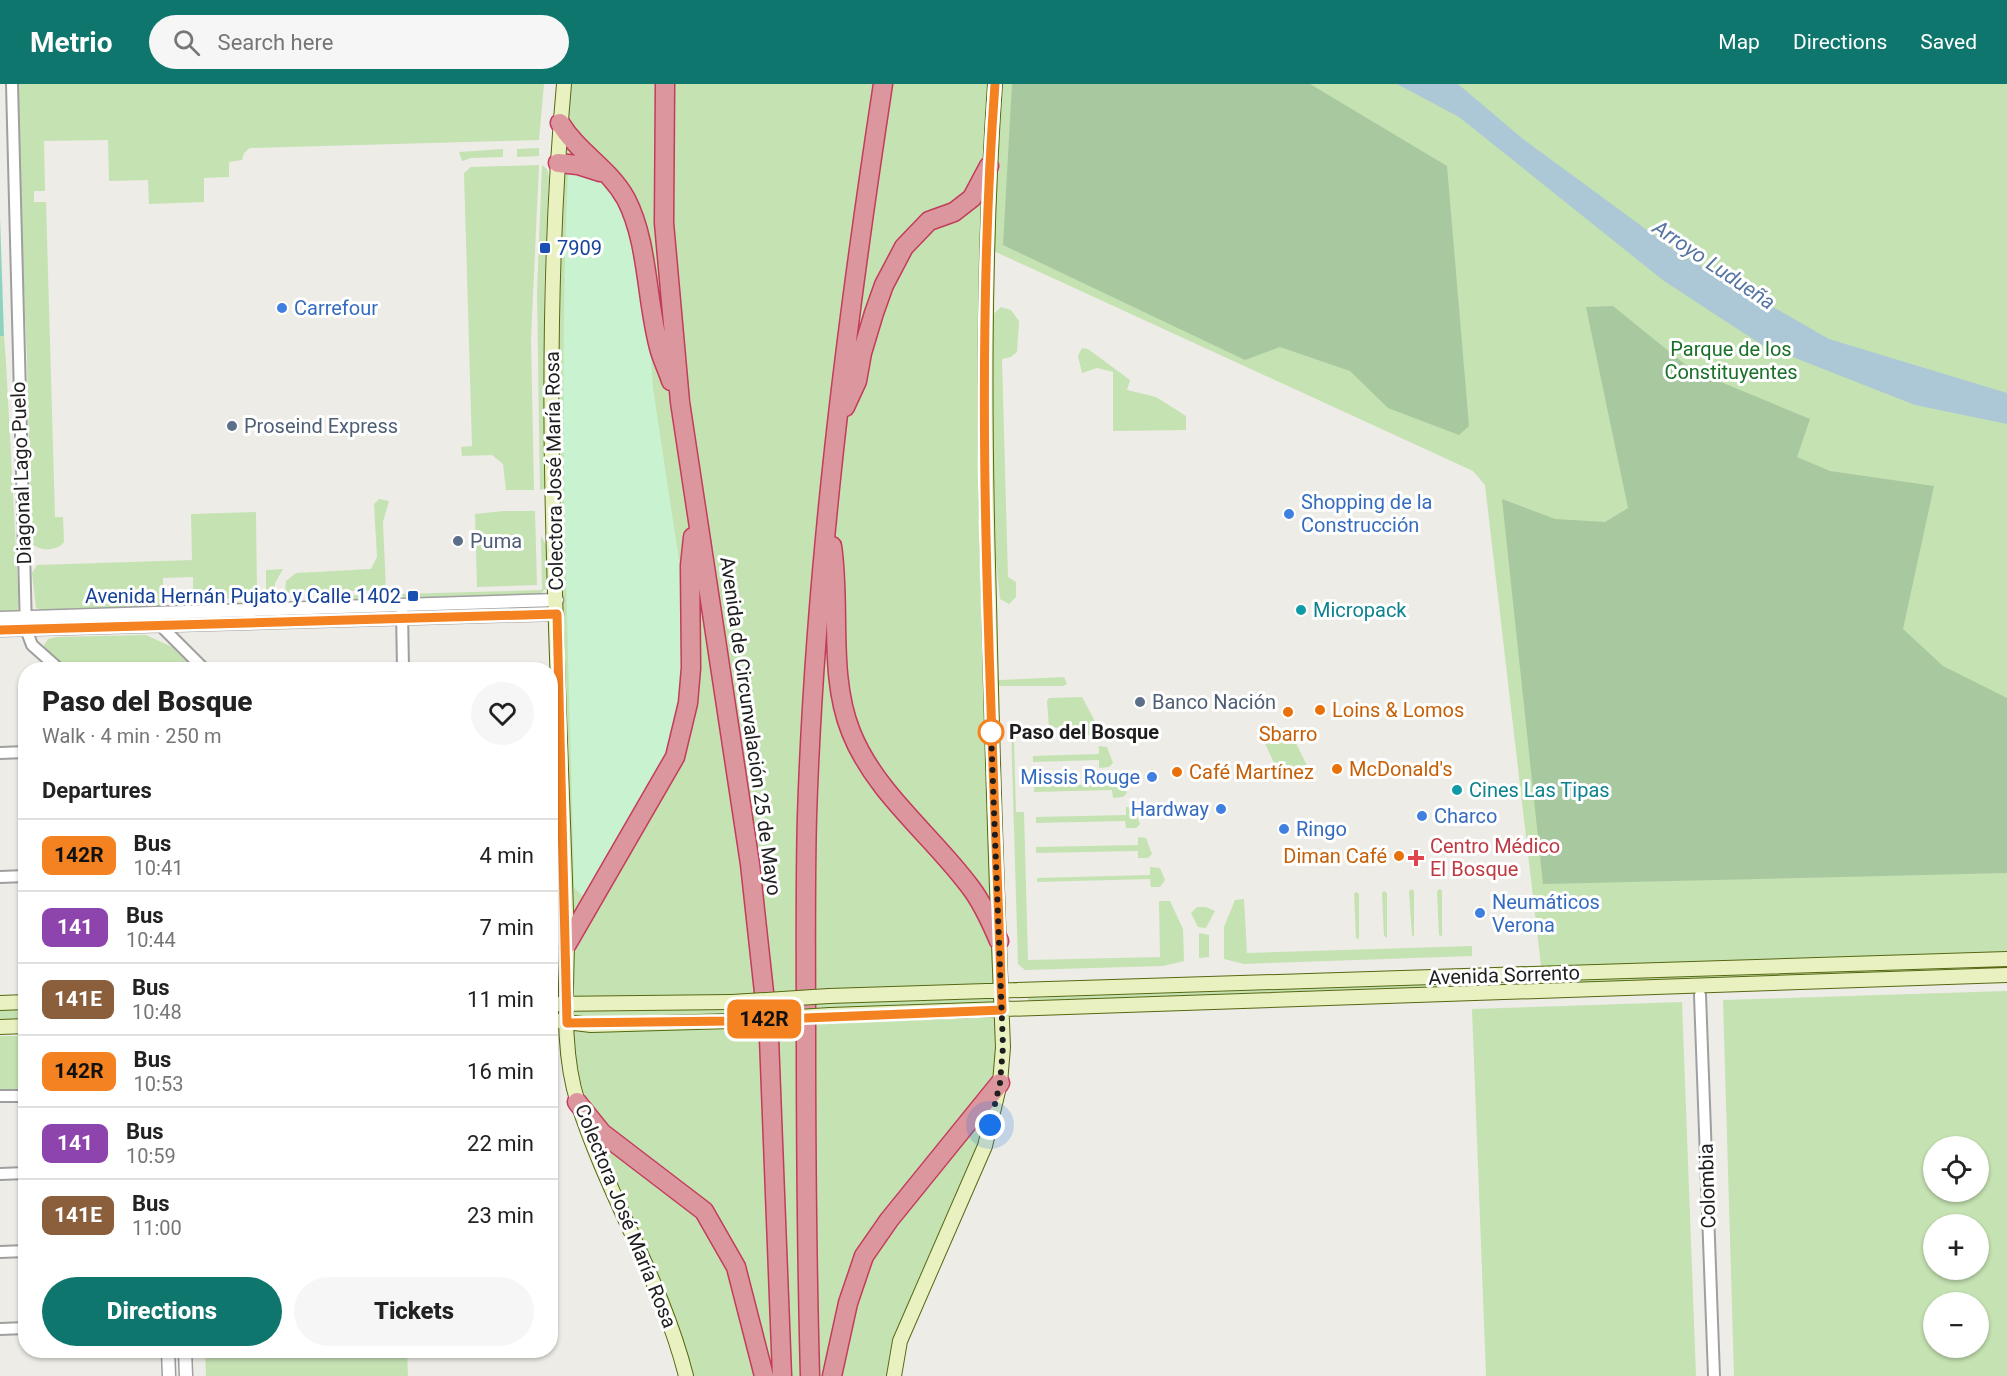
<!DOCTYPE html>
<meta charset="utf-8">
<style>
:root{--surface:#fff;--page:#f6f6f6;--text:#222;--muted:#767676;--line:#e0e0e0;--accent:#0f766e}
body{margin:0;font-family:Roboto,sans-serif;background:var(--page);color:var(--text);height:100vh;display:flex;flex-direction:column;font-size:22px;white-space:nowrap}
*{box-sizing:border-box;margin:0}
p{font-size:20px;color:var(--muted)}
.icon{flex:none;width:33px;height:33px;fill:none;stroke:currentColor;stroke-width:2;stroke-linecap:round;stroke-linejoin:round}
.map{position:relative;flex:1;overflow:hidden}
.side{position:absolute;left:18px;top:578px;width:540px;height:696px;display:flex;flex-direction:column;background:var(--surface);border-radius:24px;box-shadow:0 2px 4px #0004}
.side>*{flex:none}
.badge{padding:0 12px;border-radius:9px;font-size:21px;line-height:39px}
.buttons{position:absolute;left:1923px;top:1052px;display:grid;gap:12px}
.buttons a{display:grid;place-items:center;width:66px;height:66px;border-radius:50%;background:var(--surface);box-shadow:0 2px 4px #0004;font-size:30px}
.you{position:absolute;width:30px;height:30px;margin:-15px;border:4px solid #fff;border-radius:50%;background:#1a73e8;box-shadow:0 0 0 9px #1a73e833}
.map>.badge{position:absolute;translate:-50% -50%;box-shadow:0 0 0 3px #fff}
h2{padding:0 24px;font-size:22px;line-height:54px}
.round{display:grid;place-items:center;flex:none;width:63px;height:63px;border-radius:32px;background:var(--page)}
.summary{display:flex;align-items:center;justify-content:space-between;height:102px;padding:0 24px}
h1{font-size:28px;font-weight:800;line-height:45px}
.button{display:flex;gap:12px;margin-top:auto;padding:12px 24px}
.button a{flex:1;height:69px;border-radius:36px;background:var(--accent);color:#fff;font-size:24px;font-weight:800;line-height:69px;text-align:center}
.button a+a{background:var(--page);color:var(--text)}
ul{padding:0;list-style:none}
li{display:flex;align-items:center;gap:18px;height:72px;padding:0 24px;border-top:2px solid var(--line)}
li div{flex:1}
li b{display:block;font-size:22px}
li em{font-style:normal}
li .badge{min-width:66px;font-weight:700;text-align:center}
header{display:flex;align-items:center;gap:36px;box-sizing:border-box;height:84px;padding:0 30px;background:var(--accent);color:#fff}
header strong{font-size:28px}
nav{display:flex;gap:33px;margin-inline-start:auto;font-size:21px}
.search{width:420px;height:54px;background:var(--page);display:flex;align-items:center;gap:15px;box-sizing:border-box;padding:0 21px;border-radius:33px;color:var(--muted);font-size:22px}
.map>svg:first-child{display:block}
.grass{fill:#c5e2b2;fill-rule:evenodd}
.forest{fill:#a8c8a0}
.park{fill:#c8f2d0}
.pitch{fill:#8ed3bf}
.water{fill:#acc8d6}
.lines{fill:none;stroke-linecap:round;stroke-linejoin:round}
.minor-casing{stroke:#9f9f9f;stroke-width:14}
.tertiary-casing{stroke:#9f9f9f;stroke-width:15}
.secondary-casing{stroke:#566813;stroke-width:16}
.motorway-casing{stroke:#c43b5c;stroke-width:21}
.minor{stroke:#fff;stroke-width:10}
.tertiary{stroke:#fff;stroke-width:12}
.secondary{stroke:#eaf1c0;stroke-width:14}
.motorway{stroke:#db979d;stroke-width:18}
.secondary-bridge-casing{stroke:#566813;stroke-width:16;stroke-linecap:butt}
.secondary-bridge{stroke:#eaf1c0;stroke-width:14}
.line-casing{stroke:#fff;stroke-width:14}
.line{stroke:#f58220;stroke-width:9}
.walk{stroke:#1e1e1e;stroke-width:6;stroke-dasharray:0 10.8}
.transit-dot{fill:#1a4fb4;stroke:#fff;stroke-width:2}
.shop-dot{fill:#3f7fe0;stroke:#fff;stroke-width:2}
.service-dot{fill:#5c6f8a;stroke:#fff;stroke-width:2}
.culture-dot{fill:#0f9aa8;stroke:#fff;stroke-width:2}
.food-dot{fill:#e8710a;stroke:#fff;stroke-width:2}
.stop-dot{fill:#fff;stroke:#f58220;stroke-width:3}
.health-dot{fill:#e0444e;stroke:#fff;stroke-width:2}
.labels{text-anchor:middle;stroke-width:6;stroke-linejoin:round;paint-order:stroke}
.transit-label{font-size:20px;fill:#164399;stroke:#fff;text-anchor:start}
.shop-label{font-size:20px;fill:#366cbe;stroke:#fff;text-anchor:start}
.park-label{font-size:20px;fill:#1a6f29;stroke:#fff}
.service-label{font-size:20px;fill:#4e5e75;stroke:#fff;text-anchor:start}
.street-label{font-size:20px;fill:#1e1e1e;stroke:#fff}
.culture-label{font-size:20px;fill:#0d838f;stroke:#fff;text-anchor:start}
.food-label{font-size:20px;fill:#c56008;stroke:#fff;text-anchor:start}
.stop-label{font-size:20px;font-weight:bold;fill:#1e1e1e;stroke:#fff;text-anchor:start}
.health-label{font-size:20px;fill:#be3a42;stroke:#fff;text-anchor:start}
.water-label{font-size:21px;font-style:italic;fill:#5775a2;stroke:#fff}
</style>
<header>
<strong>Metrio</strong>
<div class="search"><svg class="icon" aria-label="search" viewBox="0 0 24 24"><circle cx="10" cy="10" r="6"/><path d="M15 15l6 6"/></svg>Search here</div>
<nav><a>Map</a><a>Directions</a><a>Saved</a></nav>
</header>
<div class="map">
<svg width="2007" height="1292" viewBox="0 0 2007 1292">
<rect width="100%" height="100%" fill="#eeece6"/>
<path class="grass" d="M15,0H544L539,56L250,64L244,69L242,76L229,78V93L204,94V118L149,120L148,96L109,97L108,56L44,57L45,107H34V118H46L55,433H63L64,458C57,467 40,468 31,459V455L27,273Z
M564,0H2007V875L1542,890L1485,401L1473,387L987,164L1003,963L985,1062L929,1189L894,1292H686L609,1101L571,981L552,358Z
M539,64V72L517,73V65Z
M503,65V73L471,74L462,77L459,68Z
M539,81L531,255L534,406H506L503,380L492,371L462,372L461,363L472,362L464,89L471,83Z
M542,81L547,85L549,93L544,207L546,404L540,406L537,208Z
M1001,223L1011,226L1019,237L1017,268L1011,273L1002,275L1008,493L1016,498V513L1009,520L1000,515L996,476L990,233Z
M0,252H4L6,278L19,522L17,527L0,528Z
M1082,264L1088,265L1130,296L1127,306L1156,313L1186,332V346L1113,347V288L1097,284L1082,289L1078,272Z
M379,415L389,417L383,438L386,506L285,509L286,497L296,489L371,485L377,473L374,420Z
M504,427H535L537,501L477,503L475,430Z
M256,428L257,510L254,514L224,515L214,520L174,522V517H167V522L42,526L36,524L32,489L37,481L192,476L191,430ZM193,493V512L163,513V494Z
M541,452L548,465L549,502L540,510L406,514L399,510L542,506Z
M283,485L275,499L274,509L266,510V486Z
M386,510C377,522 349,518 338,512Z
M538,523L537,526L416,528L415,526Z
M146,551L172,563L194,585H64L45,568L44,561L48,555L56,553Z
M1064,593L1067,600L1063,602H996L997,596H1000Z
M1082,613L1097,641L1096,651H1087L1085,643L1049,644L1047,617L1049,614Z
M1021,644V653L1014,654L1016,728H1024L1028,876L1160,873L1159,817H1170L1183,845L1184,877L1163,882L1025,886L1018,880L1011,645Z
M1293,653L1311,690L1280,692L1263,655Z
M1099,662L1107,663L1113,679L1109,683L1099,684V676L1033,678V672L1099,670Z
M1112,692L1120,693L1127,709L1123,713L1113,714L1112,706L1034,708V702L1112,700Z
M1126,723L1134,724L1140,740L1136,744H1126L1125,737L1036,739V733L1126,731Z
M1138,753L1146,754L1152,770L1148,774H1138V767L1036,769V763L1138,761Z
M1150,783L1160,784L1165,796L1160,803H1151L1150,795L1037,798V794L1150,791Z
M1412,805L1414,808V853L1412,851L1409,807Z
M1440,805L1442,807V852L1439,851L1437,807Z
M1384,807L1387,809V854L1384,852L1382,809Z
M1356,808L1359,810V855L1356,854L1354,810Z
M1244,815L1247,869L1472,862V872L1244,880L1224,875V843L1235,816Z
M1197,823H1206L1215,827L1206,844L1198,843L1191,829Z
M1199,849L1209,851V873L1199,874Z
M2007,881V885L1028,918V914Z
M2007,907V1292H1734L1723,916ZM1934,1062H1978V1107H1934ZM1934,1140H1978V1185H1934ZM1934,1218H1978V1263H1934Z
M1682,918L1696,1292H1486L1472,925Z
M25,925V935L0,936V926Z
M0,952H25V1005H0Z
M205,1266H407L408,1292H206Z"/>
<path class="forest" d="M1012,0H1310L1447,82L1469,342L1459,351L1388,324L1350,287L1280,263L1245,276L1003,161Z
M1613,222L1692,286L1810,335L1797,373L1830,387L1934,402L1903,545L1943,582L2007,614V789L1543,800L1502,415L1555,435L1605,438L1628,424L1586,223Z"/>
<path class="park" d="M568,87L593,92L608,103L618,117L626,136L649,237L653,304L684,509V593L669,670L587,810L583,812L574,804C569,565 557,326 568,87Z"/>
<path class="pitch" d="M0,133L4,252H0Z"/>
<path class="water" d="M1397,0H1458L1523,55L1677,168L1829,255L2007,309V340L1915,321L1762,261L1664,197L1459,33Z"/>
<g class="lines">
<defs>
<path id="minor" d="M12,0L26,545L32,561L59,585
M402,527L403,585
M160,538V541L204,585
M0,669L26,668
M0,793L26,792
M1700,911L1714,1292
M0,1012H26
M0,1090L26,1089
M0,1168L26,1167
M0,1245L26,1244"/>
<path id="tertiary" d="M0,534L557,516
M0,546L557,530
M168,1266L169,1292
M185,1266L186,1292"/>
<path id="secondary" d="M564,0C538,285 559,574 567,860C566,911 562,970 578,1019C608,1113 662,1197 686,1292
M829,912L2007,875
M0,919L26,918
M550,920L732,918
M830,931L2007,891
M550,936L591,941L732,937
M0,943L26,942
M894,1292L900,1257L985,1062L1000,999L1003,963C997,815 992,666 989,518C984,345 983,173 995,0"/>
<path id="motorway" d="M665,0L664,139L680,318L750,780L769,954L782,1292
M560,39C579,70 609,84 626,115C649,159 646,219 660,267C663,277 668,287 671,297
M558,79L578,81L600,88
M845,323L857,297L862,269L874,229L884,201L904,163L929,137L954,128L972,114L989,82
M832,462C841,522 828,591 851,648C875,709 933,752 971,804C983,820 991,838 999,857
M567,860L675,673L688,619L691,584L690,482L693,453
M577,1018L602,1049L704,1127L736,1183L764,1292
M810,1292C807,1179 806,1066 806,953C806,879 805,806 807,732C815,487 846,242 883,0
M832,1292L848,1219L864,1172L889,1136L1000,999"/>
</defs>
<use href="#minor" class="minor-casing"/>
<use href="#tertiary" class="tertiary-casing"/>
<use href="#secondary" class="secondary-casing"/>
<use href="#motorway" class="motorway-casing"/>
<use href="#minor" class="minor"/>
<use href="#tertiary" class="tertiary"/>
<use href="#secondary" class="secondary"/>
<use href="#motorway" class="motorway"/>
<defs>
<path id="secondary-bridge" d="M732,918L829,912
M732,937L830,931"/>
</defs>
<use href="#secondary-bridge" class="secondary-bridge-casing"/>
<use href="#secondary-bridge" class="secondary-bridge"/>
</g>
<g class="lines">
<defs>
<path id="line" d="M0,546L557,530L567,939L732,937L1002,926C992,617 972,308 995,0"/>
</defs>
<use href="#line" class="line-casing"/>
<use href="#line" class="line"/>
<path class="walk" d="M990,1041L1000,999L1003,963L991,648"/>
</g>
<g class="transit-dot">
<rect x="539" y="158" width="12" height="12" rx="3"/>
<rect x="407" y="506" width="12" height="12" rx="3"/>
</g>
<g class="shop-dot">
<circle cx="282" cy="224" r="6"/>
<circle cx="1289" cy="430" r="6"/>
<circle cx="1152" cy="693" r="6"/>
<circle cx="1221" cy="725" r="6"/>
<circle cx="1422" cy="732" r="6"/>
<circle cx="1284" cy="745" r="6"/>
<circle cx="1480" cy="829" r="6"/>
</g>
<g class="service-dot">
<circle cx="232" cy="342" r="6"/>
<circle cx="458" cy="457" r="6"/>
<circle cx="1140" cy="618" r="6"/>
</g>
<g class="culture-dot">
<circle cx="1301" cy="526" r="6"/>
<circle cx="1457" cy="706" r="6"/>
</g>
<g class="food-dot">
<circle cx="1320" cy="626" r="6"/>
<circle cx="1288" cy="628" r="6"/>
<circle cx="1337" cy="685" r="6"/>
<circle cx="1177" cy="688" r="6"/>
<circle cx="1399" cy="772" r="6"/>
</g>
<circle class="stop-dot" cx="991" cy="648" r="12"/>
<path class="health-dot" d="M1413 765h6v6h6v6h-6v6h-6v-6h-6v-6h6z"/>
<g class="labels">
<g class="transit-label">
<text x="557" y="171">7909</text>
<text x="401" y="519" text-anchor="end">Avenida Hernán Pujato y Calle 1402</text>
</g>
<g class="shop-label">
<text x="294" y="231">Carrefour</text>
<text x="1301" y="425">Shopping de la<tspan x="1301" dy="23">Construcción</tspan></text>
<text x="1140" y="700" text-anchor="end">Missis Rouge</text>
<text x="1209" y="732" text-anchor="end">Hardway</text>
<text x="1434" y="739">Charco</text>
<text x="1296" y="752">Ringo</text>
<text x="1492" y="825">Neumáticos<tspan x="1492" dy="23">Verona</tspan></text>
</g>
<g class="park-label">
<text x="1731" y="272">Parque de los<tspan x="1731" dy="23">Constituyentes</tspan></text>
</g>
<g class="service-label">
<text x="244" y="349">Proseind Express</text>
<text x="470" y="464">Puma</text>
<text x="1152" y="625">Banco Nación</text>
</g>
<g class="street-label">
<text transform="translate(554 387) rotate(-91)" y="7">Colectora José María Rosa</text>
<text transform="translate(21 389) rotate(-92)" y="7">Diagonal Lago Puelo</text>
<text transform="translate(751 642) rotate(82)" y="7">Avenida de Circunvalación 25 de Mayo</text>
<text transform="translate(1504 891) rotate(-2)" y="7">Avenida Sorrento</text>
<text transform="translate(1707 1102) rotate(-92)" y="7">Colombia</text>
<text transform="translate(626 1132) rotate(68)" y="7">Colectora José María Rosa</text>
</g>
<g class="culture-label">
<text x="1313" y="533">Micropack</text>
<text x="1469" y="713">Cines Las Tipas</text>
</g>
<g class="food-label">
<text x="1332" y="633">Loins &amp; Lomos</text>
<text x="1288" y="657" text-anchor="middle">Sbarro</text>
<text x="1349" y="692">McDonald's</text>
<text x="1189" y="695">Café Martínez</text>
<text x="1387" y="779" text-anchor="end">Diman Café</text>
</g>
<g class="stop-label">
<text x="1009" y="655">Paso del Bosque</text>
</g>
<g class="health-label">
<text x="1430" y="769">Centro Médico<tspan x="1430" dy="23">El Bosque</tspan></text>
</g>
<g class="water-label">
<text transform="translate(1714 181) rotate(34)" y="7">Arroyo Ludueña</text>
</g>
</g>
</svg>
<div class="buttons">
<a><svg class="icon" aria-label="locate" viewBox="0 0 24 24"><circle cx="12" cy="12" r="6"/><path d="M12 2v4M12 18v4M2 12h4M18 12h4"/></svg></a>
<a>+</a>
<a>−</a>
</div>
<div class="you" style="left:990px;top:1041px"></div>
<b class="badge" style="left:764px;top:935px;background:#f58220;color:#111">142R</b>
<section class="side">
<div class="summary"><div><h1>Paso del Bosque</h1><p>Walk · 4 min · 250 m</p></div><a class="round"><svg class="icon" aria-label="heart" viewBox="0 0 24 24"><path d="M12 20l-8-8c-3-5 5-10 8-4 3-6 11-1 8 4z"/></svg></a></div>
<h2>Departures</h2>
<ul>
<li><span class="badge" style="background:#f58220;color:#111">142R</span><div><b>Bus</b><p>10:41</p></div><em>4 min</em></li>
<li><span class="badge" style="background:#8e44ad;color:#fff">141</span><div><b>Bus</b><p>10:44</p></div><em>7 min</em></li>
<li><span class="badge" style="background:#8b5e3c;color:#fff">141E</span><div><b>Bus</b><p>10:48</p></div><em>11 min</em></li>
<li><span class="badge" style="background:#f58220;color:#111">142R</span><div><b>Bus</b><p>10:53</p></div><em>16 min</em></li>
<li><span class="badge" style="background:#8e44ad;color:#fff">141</span><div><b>Bus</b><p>10:59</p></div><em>22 min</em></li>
<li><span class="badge" style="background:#8b5e3c;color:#fff">141E</span><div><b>Bus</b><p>11:00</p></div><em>23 min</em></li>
</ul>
<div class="button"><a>Directions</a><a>Tickets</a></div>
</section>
</div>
